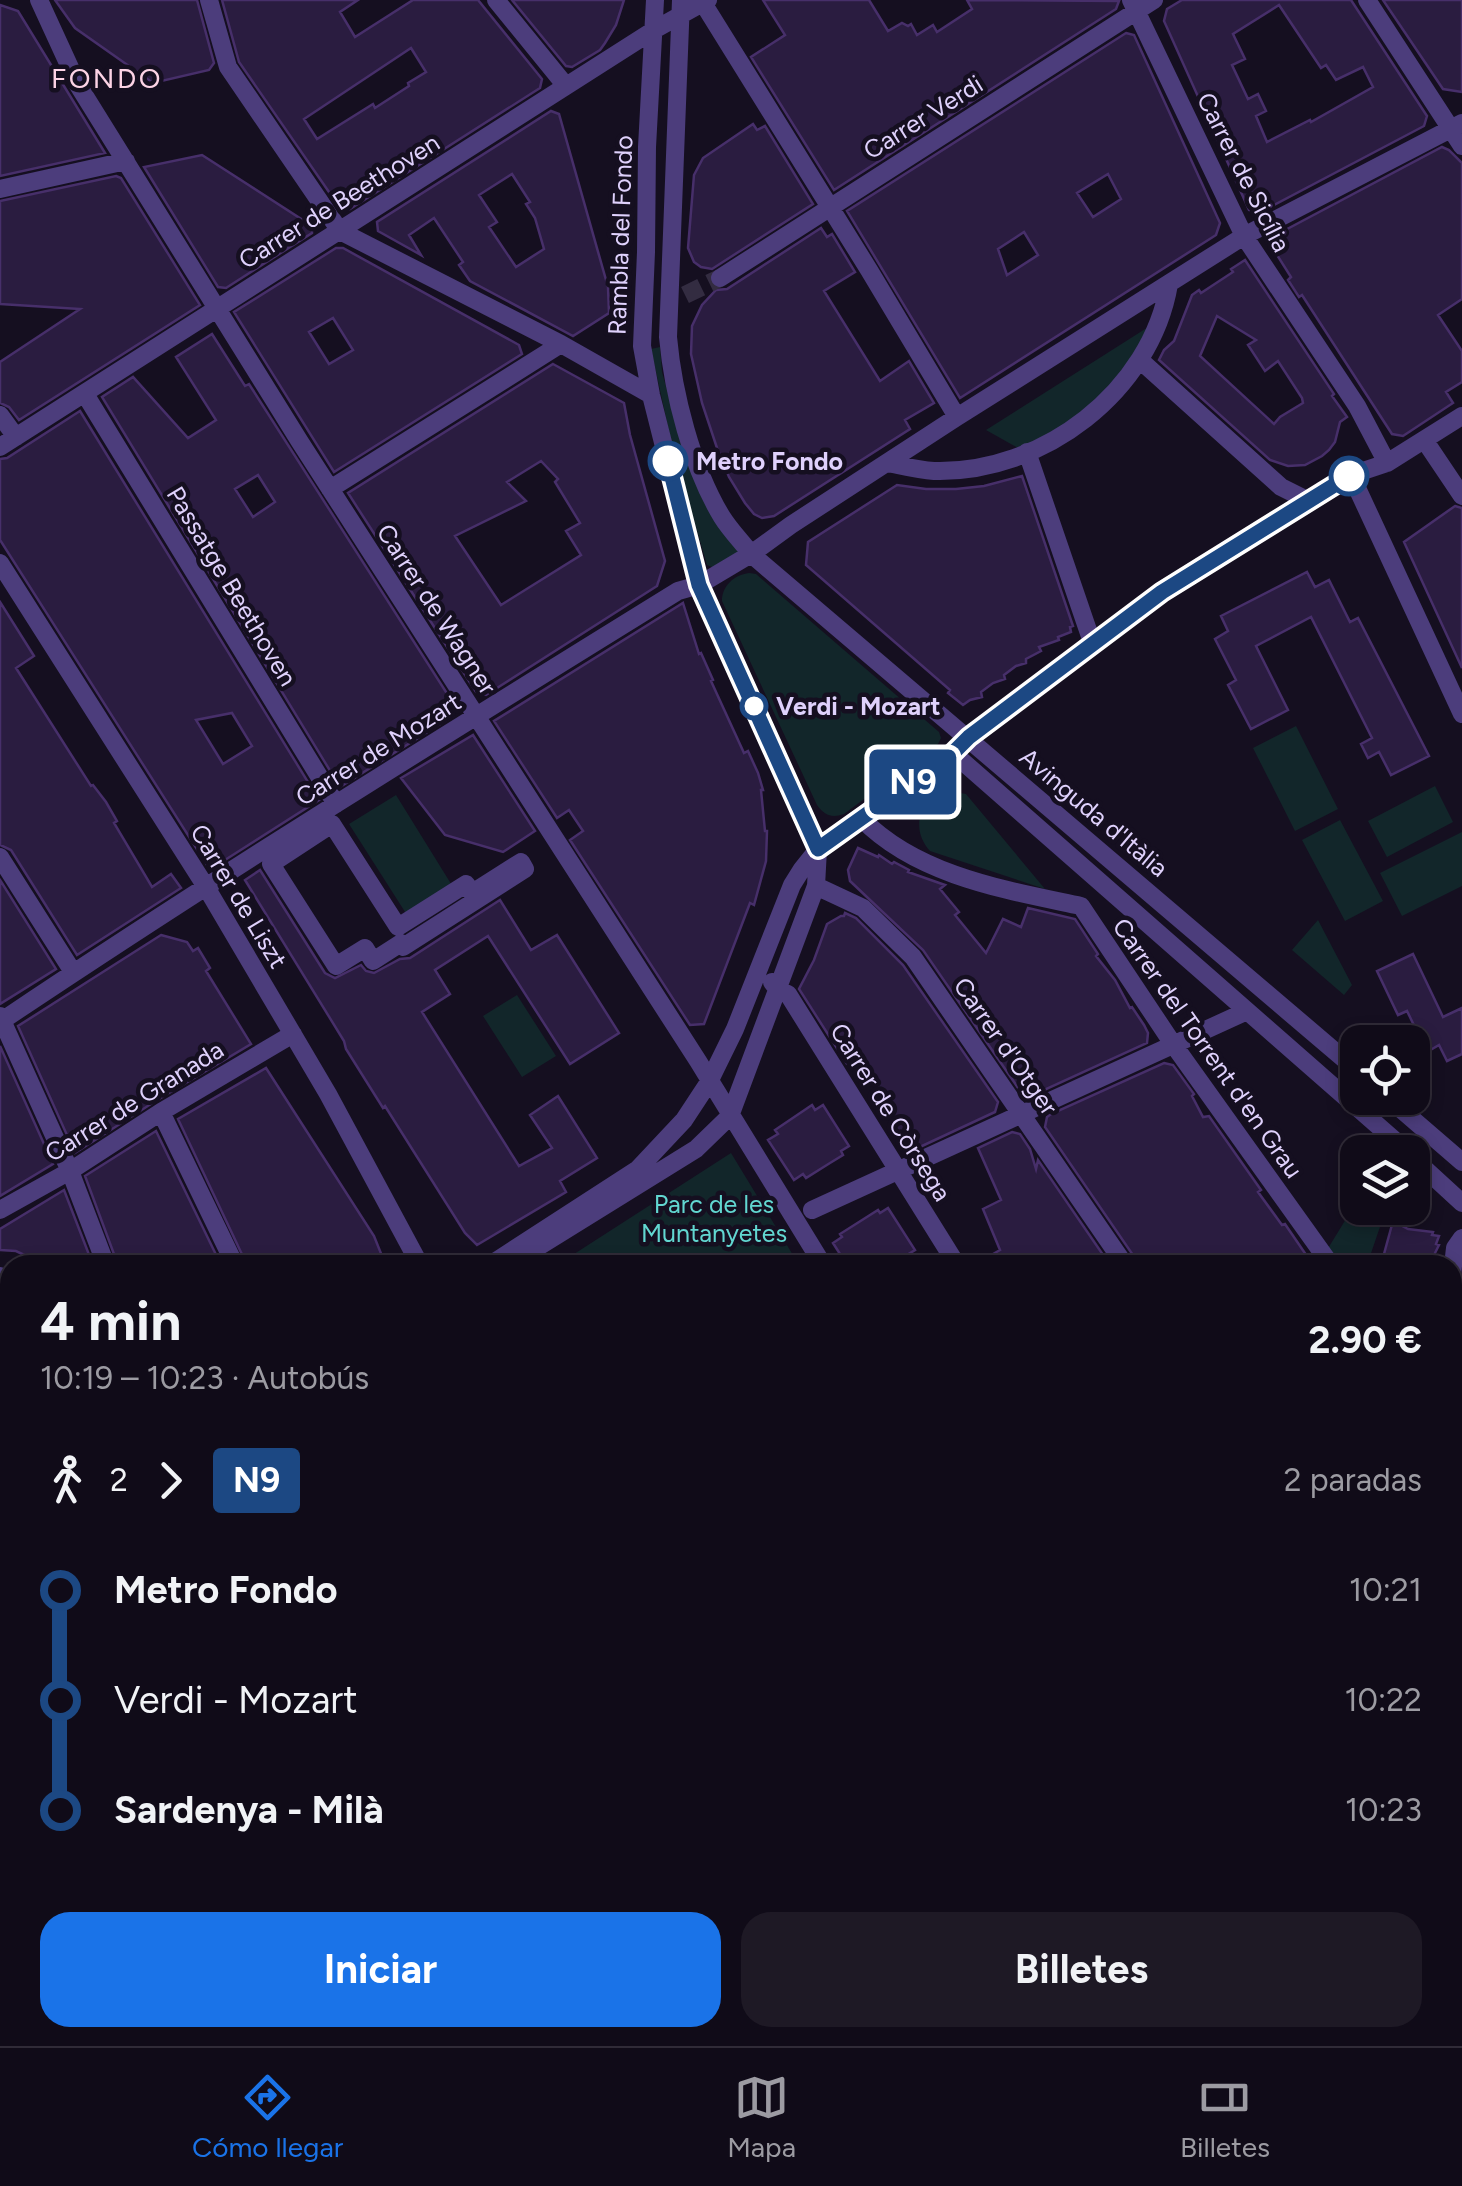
<!DOCTYPE html>
<html lang="es">
<meta charset="utf-8">
<style>
:root{--surface:#100b18;--page:#1e1925;--text:#f1f3f6;--muted:#9c9ba2;--line:#302b37;--accent:#1a73e8}
body{margin:0;font-family:Figtree,sans-serif;background:var(--page);color:var(--text);height:100vh;display:flex;flex-direction:column;font-size:38px;white-space:nowrap}
*{box-sizing:border-box;margin:0}
p{font-size:32px;color:var(--muted)}
.icon{flex:none;width:55px;height:55px;fill:none;stroke:currentColor;stroke-width:2;stroke-linecap:round;stroke-linejoin:round}
.map{position:relative;flex:1;overflow:hidden}
.panel{position:absolute;left:0px;top:1255px;width:1462px;height:792px;display:flex;flex-direction:column;background:var(--surface);border-radius:30px 30px 0 0;box-shadow:0 5px 15px #0003,0 0 0 2px var(--line)}
.panel>*{flex:none}
.badge{padding:0 20px;border-radius:8px;font-size:35px;line-height:65px}
.buttons{position:absolute;left:1340px;top:1025px;display:grid;gap:20px}
.buttons a{display:grid;place-items:center;width:90px;height:90px;border-radius:20px;background:var(--surface);box-shadow:0 5px 15px #0003,0 0 0 2px var(--line);font-size:50px}
.map>.badge{position:absolute;translate:-50% -50%;box-shadow:0 0 0 5px #fff}
.legs{display:flex;align-items:center;gap:15px;height:110px;padding:0 40px;font-size:32px}
.legs p{margin-inline-start:auto}
.overview{display:flex;align-items:center;justify-content:space-between;height:170px;padding:0 40px}
h1{font-size:55px;font-weight:700;line-height:75px}
.cta{display:flex;gap:20px;margin-top:auto;padding:20px 40px}
.cta a{flex:1;height:115px;border-radius:30px;background:var(--accent);color:#fff;font-size:40px;font-weight:700;line-height:115px;text-align:center}
.cta a+a{background:var(--page);color:var(--text)}
ul{padding:0 40px;list-style:none}
li{display:flex;align-items:center;gap:35px;height:110px;font-size:38px}
li i{display:grid;place-items:center;width:15px;height:100%;margin:0 12px;background:currentColor}
li i::after{content:'';width:25px;height:25px;margin:-12px;border:8px solid;border-radius:50%;background:var(--surface)}
li p{margin-inline-start:auto}
li:first-child i{background:linear-gradient(#0000 50%,currentColor 0)}
li:last-child i{background:linear-gradient(currentColor 50%,#0000 0)}
.menu{display:flex;justify-content:space-around;align-items:center;height:140px;border-top:2px solid var(--line);background:var(--surface);font-size:28px;color:var(--muted)}
.menu a{display:grid;justify-items:center;gap:5px}
.menu .selected{color:var(--accent)}
.map>svg:first-child{display:block}
.green{fill:#12262a}
.building{fill:#2a1c40;stroke:#472f6a;stroke-width:2.5;fill-rule:evenodd}
.lines{fill:none;stroke-linecap:round;stroke-linejoin:round}
.minor-tunnel{stroke:#332c41;stroke-width:18;stroke-dasharray:18 9;stroke-linecap:butt}
.minor{stroke:#4c3d7c;stroke-width:18}
.line-1-casing{stroke:#fff;stroke-width:22}
.line-1{stroke:#1c4883;stroke-width:15}
.stop-1-dot{fill:#fff;stroke:#1c4883;stroke-width:5}
.labels{text-anchor:middle;stroke-width:9;stroke-linejoin:round;paint-order:stroke}
.street-label{font-size:25px;fill:#dfd1fc;stroke:#150f20}
.stop-label{font-size:25px;font-weight:bold;fill:#dfd1fc;stroke:#150f20;text-anchor:start}
.park-label{font-size:25px;fill:#62d7d1;stroke:#150f20}
.neighbourhood-label{font-size:28px;letter-spacing:2.5px;fill:#fcd3e5;stroke:#150f20}
</style>
<div class="map">
<svg width="1462" height="2046" viewBox="0 0 1462 2046">
<rect width="100%" height="100%" fill="#150f20"/>
<path class="green" d="M1153,324L1118,381L1071,422L1020,449L986,430Z
M660,347L662,372L682,445L739,545L738,554L717,569L707,565L672,445L651,349Z
M749,573L756,574L939,732L941,738L938,744L844,814C832,818 825,816 817,805L722,601C722,586 734,575 749,573Z
M1296,726L1338,809L1295,831L1253,748Z
M1435,786L1453,822L1387,857L1368,821Z
M947,791L966,794L1045,889L930,851C910,829 919,799 947,791Z
M396,795L453,887L407,915L349,824Z
M1340,820L1383,901L1345,921L1302,840Z
M1462,832V886L1402,916L1380,873Z
M1318,920L1352,985L1344,995L1292,950Z
M517,995L556,1056L522,1077L483,1016Z
M731,1153L799,1265H557Z
M1357,1201L1358,1208H1368L1383,1218L1367,1265H1344L1327,1250Z"/>
<path class="building" d="M55,0H197L214,63L209,70L153,83L75,28Z
M222,0H358L340,12L355,37L413,0H478L542,79L540,88L350,209H344L338,205L239,62ZM411,48L426,72L408,83L409,86L375,108L373,104L317,139L304,119Z
M512,0H624L616,25L605,43L600,50L572,67L566,66Z
M763,0H869L888,31L902,23L908,26L911,24L917,35L933,25L937,32L972,9L967,0L1119,1L1116,9L834,190L751,57L785,35Z
M1182,0H1351L1427,116L1424,126L1259,213L1249,210L1164,21L1167,9ZM1279,5L1321,68L1326,65L1336,80L1363,67L1373,87L1311,122L1310,120L1267,142L1256,116L1266,111L1258,94L1248,99L1232,65L1245,59L1233,34Z
M1383,0H1462V92L1443,89Z
M0,5L18,11L105,153L0,176Z
M1126,33L1134,35L1220,223L1216,235L960,398L847,211ZM1108,174L1121,199L1093,217L1077,193ZM1024,232L1038,255L1007,275L998,249Z
M551,111L559,114L608,287L609,313L573,336L470,281L459,265L463,262L434,218L409,235L421,255L378,231L377,222ZM512,174L530,202L526,204L535,218L544,249L516,267L489,227L497,222L479,195Z
M753,124L757,130L765,126L813,204L712,269L701,267L694,262L688,248L694,175L703,158Z
M1442,147L1449,150L1462,163V299L1438,315L1462,351V382L1446,392L1453,403L1403,436L1392,434L1302,295L1299,297L1288,280L1291,277L1272,247L1274,236Z
M202,155L312,226V233L226,288L218,287L144,167Z
M116,176L121,178L200,305L19,420L9,407L0,403V362L80,309L0,304V201Z
M821,228L827,237L832,234L855,272L824,291L880,381L909,361L934,403L905,420L910,429L774,516L762,518L754,514L745,503L729,477L717,448L702,403L691,354L692,326L702,305L716,290L727,289Z
M336,248H343L519,345L522,354L334,472L234,312ZM333,318L353,350L329,364L309,332Z
M1245,260L1334,394L1332,396L1347,417L1340,422L1335,442L1329,450L1322,456L1305,465L1288,466L1270,460L1159,360L1164,350L1174,341L1192,295L1199,290L1201,293L1233,272L1231,269ZM1217,316L1256,340L1248,345L1265,371L1278,361L1302,398L1303,403L1280,417L1274,424L1200,356Z
M212,334L245,386L249,384L455,706L453,716L340,787L102,397L133,377L188,438L216,420L176,357ZM258,475L275,502L253,517L235,489Z
M553,364L624,403L630,435L665,561L657,586L486,695L476,692L348,493ZM541,461L558,479L555,482L580,523L566,531L581,555L501,605L455,536L526,501L507,482Z
M80,411L319,800L214,867L207,865L0,540V459L7,458ZM232,713L252,746L223,764L196,720Z
M1022,476L1073,626L1070,627L1071,632L1058,637L1059,640L1039,647L1041,651L1026,659V663L1016,666L1004,675L1005,679L993,683L981,692L982,697L970,700L963,705L948,693L950,690L806,565L808,542L897,485L926,489H956L984,486Z
M1455,506L1462,508V668L1404,542Z
M1307,572L1315,587L1329,580L1350,622L1358,618L1429,756L1391,775L1379,752L1368,758L1361,744L1372,738L1311,617L1256,646L1288,710L1251,729L1228,685L1236,680L1215,639L1228,631L1221,616Z
M0,602L34,656L16,668L91,786L93,785L106,802L117,821L114,823L152,887L171,874L181,888L77,955L11,850L0,845Z
M683,603L699,654L701,653L713,680L711,681L744,753L748,751L758,773L763,790H761L765,831H767L766,861L754,905L750,903L704,1024L690,1025L570,840L583,831L569,810L557,818L494,721Z
M473,735L535,831L503,852L445,835L401,778Z
M858,848L878,857L879,855L892,864L894,862L909,870L908,872L945,885L940,889L959,912L955,915L986,953L1003,919L1021,927L1028,908L1075,919L1098,954L1096,956L1115,980L1130,1008L1132,1007L1144,1025L1148,1033L1147,1043L1029,1097L1023,1095L923,950L850,881L848,870Z
M260,870L325,973L335,978L361,965L366,971L374,973L400,959L410,958L500,900L531,950L557,935L619,1033L570,1064L488,936L435,970L450,994L422,1012L519,1166L552,1148L530,1115L558,1096L597,1158L560,1181L566,1192L477,1245L465,1233L385,1106L383,1108L346,1049L344,1041L245,880Z
M0,880L56,969L0,1004Z
M845,913L856,918L903,965L998,1102L995,1112L907,1153L871,1071L847,1064L799,989L814,960L827,924L841,916H844Z
M161,935L187,942L193,951L198,948L210,968L206,971L251,1044L154,1102L75,1153L18,1026Z
M1413,954L1443,1017L1462,1008V1054L1447,1061L1439,1045L1427,1052L1407,1011L1398,1015L1377,971Z
M0,1046L53,1164L0,1196Z
M1164,1063L1173,1065L1194,1094L1192,1096L1203,1117L1209,1116L1261,1190L1258,1192L1282,1225L1285,1224L1313,1265H1137L1135,1258L1045,1127L1047,1117L1051,1114Z
M266,1068L374,1236L382,1256V1265H247L178,1119Z
M812,1105L815,1110L823,1105L849,1146L841,1151L843,1155L830,1163L806,1178L803,1174L794,1180L768,1140L778,1134L775,1130Z
M156,1131L221,1265H118L85,1176Z
M1012,1132L1020,1134L1030,1149L1036,1169L1038,1160L1110,1265H974L1000,1250L983,1209L1001,1200L978,1148Z
M64,1190L93,1265H45L16,1251L0,1250V1229Z
M888,1208L915,1250L907,1255L909,1259L899,1265H847L833,1243L842,1237L840,1234L878,1210L880,1213Z
M1393,1221L1408,1229L1433,1232L1432,1235L1439,1236L1436,1244L1439,1245L1429,1265H1381Z"/>
<g class="lines">
<path class="minor-tunnel" d="M685,295L720,278"/>
<path class="minor" d="M39,0L78,85L300,442L698,1061L823,1265
M209,0L228,67L340,231L561,344L651,395
M496,0L566,86
M681,0L668,337C673,393 692,468 722,517C730,530 742,542 751,554L1358,1071
M1131,0L1244,236L1357,406L1387,463
M1367,0L1462,146
M703,3L869,270L957,417
M0,189L126,161
M720,278L1154,0
M1141,361L1281,487L1309,501
M85,394L336,804
M0,415L16,437
M1425,441L1462,496
M0,447L654,30L708,0
M1027,452L1093,645
M888,463C903,466 918,470 934,471C1043,474 1151,391 1169,284
M1351,475L1462,714
M330,489L561,344
M0,563L206,887L328,1094L420,1265
M953,753L1408,1152
M862,819C918,876 1006,890 1081,906L1173,1044L1331,1265
M332,824L398,927L466,884L472,893L521,862L525,869L403,947L401,943L373,961L365,948L336,966L271,864Z
M0,857L73,972
M816,886L863,908L913,957L1125,1265
M772,982L778,990L788,994L957,1265
M0,1016L70,1171L106,1265
M0,1022C222,873 450,732 678,591L699,585L751,554L791,525L957,417L1244,236L1462,123
M1388,1098L1462,1162
M161,1112L235,1265
M1412,1157L1462,1203
M0,1210L70,1171L161,1112L293,1034
M812,1210L1247,1011
M490,1265L638,1169L684,1120L709,1082L735,1029L792,885L802,869L818,849L953,753L969,737L1162,592L1351,475L1387,463L1462,416
M509,1265L696,1149L730,1116L816,886L818,849L699,585L651,395L642,346L646,252L647,147L655,0
M1452,1275L1455,1248L1462,1238
M0,1276L10,1280
M1452,1291L1462,1312
M0,1352L10,1348
M0,1491L10,1488
M1452,1495L1462,1491
M0,1631L10,1628
M1452,1678L1462,1674
M0,1763L10,1760
M0,1840L10,1870
M0,1950L10,1976
M34,2038L38,2046
M65,2038L68,2046
M268,2038L271,2046
M696,2038L698,2046
M1310,2038V2046
M410,2046L520,2038
M990,2046V2038
M1145,2046V2038"/>
</g>
<g class="lines">
<defs>
<path id="line-1" d="M668,461L699,585L818,849L953,753L969,737L1162,592L1349,476"/>
</defs>
<use href="#line-1" class="line-1-casing"/>
<use href="#line-1" class="line-1"/>
</g>
<g class="stop-1-dot">
<circle cx="668" cy="461" r="18"/>
<circle cx="1349" cy="476" r="18"/>
<circle cx="754" cy="706" r="12"/>
</g>
<g class="labels">
<g class="street-label">
<text transform="translate(923 117) rotate(-32)" y="9">Carrer Verdi</text>
<text transform="translate(1244 172) rotate(63)" y="9">Carrer de Sicília</text>
<text transform="translate(339 201) rotate(-32)" y="9">Carrer de Beethoven</text>
<text transform="translate(620 235) rotate(-88)" y="9">Rambla del Fondo</text>
<text transform="translate(232 586) rotate(59)" y="9">Passatge Beethoven</text>
<text transform="translate(437 609) rotate(57)" y="9">Carrer de Wagner</text>
<text transform="translate(378 749) rotate(-32)" y="9">Carrer de Mozart</text>
<text transform="translate(1094 812) rotate(40)" y="9">Avinguda d'Itàlia</text>
<text transform="translate(239 896) rotate(59)" y="9">Carrer de Liszt</text>
<text transform="translate(1006 1046) rotate(55)" y="9">Carrer d'Otger</text>
<text transform="translate(1208 1048) rotate(55)" y="9">Carrer del Torrent d'en Grau</text>
<text transform="translate(134 1101) rotate(-32)" y="9">Carrer de Granada</text>
<text transform="translate(891 1112) rotate(58)" y="9">Carrer de Còrsega</text>
</g>
<g class="stop-label">
<text x="696" y="470">Metro Fondo</text>
<text x="776" y="715">Verdi - Mozart</text>
</g>
<g class="park-label">
<text x="714" y="1213">Parc de les<tspan x="714" dy="29">Muntanyetes</tspan></text>
</g>
<g class="neighbourhood-label">
<text x="107" y="88">FONDO</text>
</g>
</g>
</svg>
<div class="buttons">
<a><svg class="icon" aria-label="locate" viewBox="0 0 24 24"><circle cx="12" cy="12" r="6"/><path d="M12 2v4M12 18v4M2 12h4M18 12h4"/></svg></a>
<a><svg class="icon" aria-label="layers" viewBox="0 0 24 24"><path d="M12 4l9 5-9 5-9-5zM3 14l9 5 9-5"/></svg></a>
</div>
<b class="badge" style="left:913px;top:782px;background:#1c4883;color:#fff">N9</b>
<section class="panel">
<div class="overview"><div><h1>4 min</h1><p>10:19 – 10:23 · Autobús</p></div><b>2.90 €</b></div>
<div class="legs"><svg class="icon" aria-label="walk" viewBox="0 0 24 24"><circle cx="13" cy="4" r="2"/><path d="M13 8l-2 6 4 7M11 14l-3 7M7 12l3-4h3l4 4"/></svg>2<svg class="icon" aria-label="forward" viewBox="0 0 24 24"><path d="M9 5l7 7-7 7"/></svg><b class="badge" style="background:#1c4883;color:#fff">N9</b><p>2 paradas</p></div>
<ul>
<li><i style="color:#1c4883"></i><b>Metro Fondo</b><p>10:21</p></li>
<li><i style="color:#1c4883"></i><span>Verdi - Mozart</span><p>10:22</p></li>
<li><i style="color:#1c4883"></i><b>Sardenya - Milà</b><p>10:23</p></li>
</ul>
<div class="cta"><a>Iniciar</a><a>Billetes</a></div>
</section>
</div>
<nav class="menu">
<a class="selected"><svg class="icon" aria-label="directions" viewBox="0 0 24 24"><path d="M12 3l9 9-9 9-9-9zM9 14v-3h6M13 9l2 2-2 2"/></svg>Cómo llegar</a>
<a><svg class="icon" aria-label="map" viewBox="0 0 24 24"><path d="M3 6l6-2 6 2 6-2v14l-6 2-6-2-6 2zM9 4v14M15 6v14"/></svg>Mapa</a>
<a><svg class="icon" aria-label="tickets" viewBox="0 0 24 24"><path d="M3 7h18v10H3zM15 7v10"/></svg>Billetes</a>
</nav>
